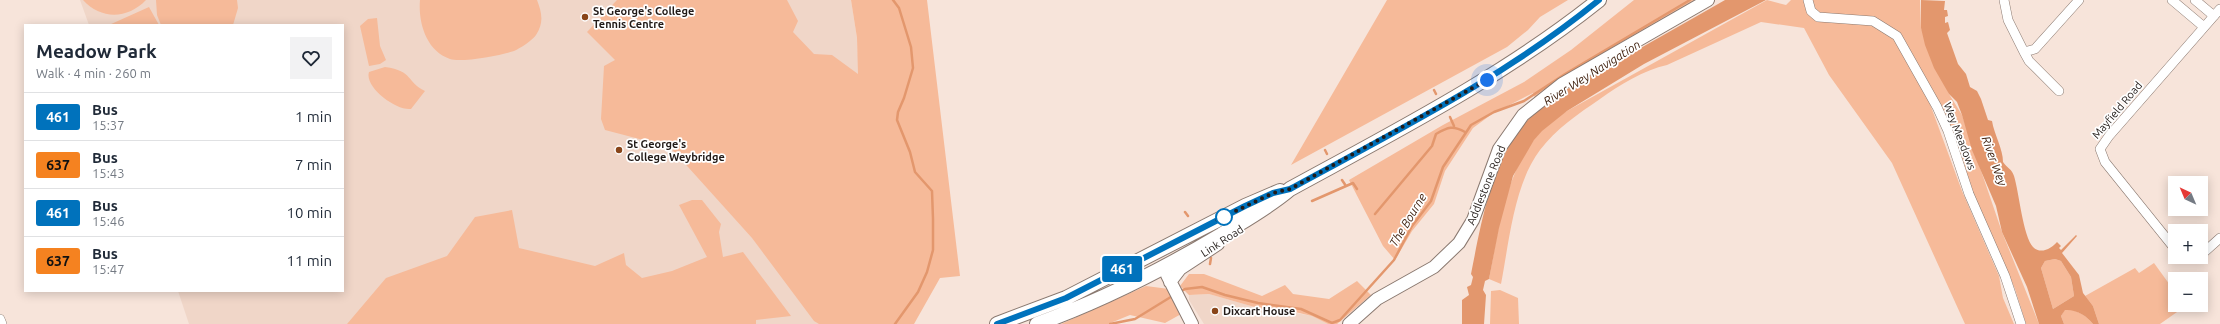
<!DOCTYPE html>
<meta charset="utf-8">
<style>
:root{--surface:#fff;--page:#f2f2f3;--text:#1f2937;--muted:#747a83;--line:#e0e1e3}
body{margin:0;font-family:Ubuntu,sans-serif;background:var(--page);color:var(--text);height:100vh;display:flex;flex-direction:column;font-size:15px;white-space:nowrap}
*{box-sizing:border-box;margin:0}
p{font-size:13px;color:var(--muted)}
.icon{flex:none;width:22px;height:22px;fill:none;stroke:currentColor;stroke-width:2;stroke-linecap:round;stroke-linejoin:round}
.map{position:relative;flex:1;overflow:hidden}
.side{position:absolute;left:24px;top:24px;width:320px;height:268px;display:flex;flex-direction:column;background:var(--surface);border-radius:0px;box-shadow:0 2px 10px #0003}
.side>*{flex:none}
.badge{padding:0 8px;border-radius:3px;font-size:14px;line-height:26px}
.needle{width:26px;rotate:316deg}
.fabs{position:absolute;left:2168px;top:176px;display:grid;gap:8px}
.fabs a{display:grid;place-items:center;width:40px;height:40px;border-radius:0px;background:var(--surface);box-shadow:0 2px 10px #0003;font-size:20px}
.you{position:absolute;width:20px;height:20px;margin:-10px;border:3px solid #fff;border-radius:50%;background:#1a73e8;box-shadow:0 0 0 6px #1a73e833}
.map>.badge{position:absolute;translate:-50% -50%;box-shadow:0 0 0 2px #fff}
.round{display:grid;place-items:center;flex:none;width:42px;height:42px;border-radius:0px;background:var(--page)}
.summary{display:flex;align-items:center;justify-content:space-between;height:68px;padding:0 12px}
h1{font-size:19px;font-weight:700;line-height:30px}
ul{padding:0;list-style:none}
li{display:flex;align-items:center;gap:12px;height:48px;padding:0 12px;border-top:1px solid var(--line)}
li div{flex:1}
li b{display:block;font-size:15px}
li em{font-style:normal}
li .badge{min-width:44px;font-weight:700;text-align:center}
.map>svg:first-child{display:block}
.built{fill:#f0d6c8}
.green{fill:#f6ba99}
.water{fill:#e3976d;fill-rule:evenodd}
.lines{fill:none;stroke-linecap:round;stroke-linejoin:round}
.stream{stroke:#e3976d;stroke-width:2.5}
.street-casing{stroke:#8a7970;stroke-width:10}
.secondary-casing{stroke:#8a7970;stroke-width:14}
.primary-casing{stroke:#8a7970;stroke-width:16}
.street{stroke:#fff;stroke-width:9}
.secondary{stroke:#fff;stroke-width:12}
.primary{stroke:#fff;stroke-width:14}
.line-casing{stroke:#fff;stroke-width:9}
.line{stroke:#0072bc;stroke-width:6}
.walk{stroke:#221b18;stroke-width:4;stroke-dasharray:0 7.2}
.poi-dot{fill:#894519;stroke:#fff;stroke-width:1.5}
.stop-dot{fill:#fff;stroke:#0072bc;stroke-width:2}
.labels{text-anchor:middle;stroke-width:3.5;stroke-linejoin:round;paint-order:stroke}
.poi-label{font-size:11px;font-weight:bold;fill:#221b18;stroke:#fff;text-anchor:start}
.street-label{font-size:11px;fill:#221b18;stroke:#fff}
.water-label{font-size:12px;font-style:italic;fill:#412210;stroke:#fff}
</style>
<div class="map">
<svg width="2220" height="324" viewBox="0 0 2220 324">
<rect width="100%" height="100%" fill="#f7e4da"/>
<path class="built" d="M80,0H851L857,38L859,75L914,236L900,257L882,321L867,324H189L178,291H343V25H89Z
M1209,294L1272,312L1285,311L1312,316L1328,324H1204L1189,300V295Z"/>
<path class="green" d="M83,0H146C128,19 101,20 83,0Z
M156,0H237L238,8L233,25H161L157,15Z
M420,0H537C542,13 544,23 536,35C533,40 519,49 514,51C502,55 461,63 450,59C426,51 418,22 420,0Z
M617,0H787L798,21L793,32L814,54L832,55L858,74L857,38L851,0H927L960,276L940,278L914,324H819L814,321L752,238L670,147L605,130L601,119L604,66L615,60L587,32Z
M1387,0H1568L1540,17L1528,30L1507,47L1291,165Z
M1634,0H1697L1535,98L1533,93L1492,114L1473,128L1445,171L1434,204L1412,231L1395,260L1383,246L1349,180L1443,125L1524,82L1571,50Z
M1767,0L1786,5L1791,0H1920L1921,28L1949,94L1962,115L2002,232L2039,324H2026L2015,289L1912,55L1962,191L1999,276L2003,298L2014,324H1965L1892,163L1829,75L1804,28L1761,22L1667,65C1644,70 1619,85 1600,99C1578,114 1556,129 1540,150C1514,184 1509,243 1501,284L1489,279C1499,227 1506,164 1547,125C1553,119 1560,115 1567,111Z
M149,7L159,25H109Z
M377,18L380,46L386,60L380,64L369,66L360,26L368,19Z
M385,67C414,71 406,82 425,91L411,109C396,111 364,87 369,72Z
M692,200H702L721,224L719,232L723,257L743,252L791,316L756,320V324H347L386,278L447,256L475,217L512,210L519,248L595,266L624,253L626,265L642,278L672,271L707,257L679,205Z
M2055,259L2061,261L2071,277L2074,296L2053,309L2041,268L2045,261Z
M2154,263L2175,292V305H2187L2160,324H2099L2093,306L2085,296L2135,268L2139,273Z
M1189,274H1204L1262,296L1285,285L1293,294L1329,299L1357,281L1371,295L1337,324H1328L1312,316L1295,312H1272L1209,294L1189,295L1180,286Z
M1146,286L1169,289L1183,313L1165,323L1130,315L1108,324H1061Z
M1500,290L1518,298L1519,324H1490L1491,291Z
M2065,309C2076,309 2087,316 2093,324H2064L2061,316Z"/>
<path class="water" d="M1725,0H1766L1644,64L1567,111L1542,131L1534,140L1513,176L1499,228L1489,279L1485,281L1483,290L1486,295L1484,324H1462V300L1469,295L1467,287L1471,285L1473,277L1471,274C1480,229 1489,175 1515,136C1540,99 1587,78 1625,57C1658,38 1692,19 1725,0Z
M1921,0L1945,1L1944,10H1947L1948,16L1945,17V23L1948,22L1950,30L1947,33L1958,64L1966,74L1970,87L1977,91L1981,99L1988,120L1992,121C1994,134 2003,149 2003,162C2007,168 2012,169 2014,176C2019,192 2023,236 2033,247C2041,255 2052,248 2057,242L2061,246L2059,248L2061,250L2076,235L2077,236L2062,253L2079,275L2083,293L2093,306L2099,324H2093C2087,316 2076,309 2065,310L2061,316L2064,324H2039L2027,287L2002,232L1996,206L1972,150L1962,115L1957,102L1949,94L1934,68L1925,45L1921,28ZM2055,259L2061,261L2071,277L2074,296L2053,309L2041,268L2045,261Z"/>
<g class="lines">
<path class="stream" d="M893,0L899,8L911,47L913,68L904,98L898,112L897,120L910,152L915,172L932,191L933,219V250L927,272L918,292L895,324
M1434,90L1436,94
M1450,117L1454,126
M1325,150L1327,154
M1342,180L1346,186
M1312,201L1353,183L1357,189
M1185,212L1188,216
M1375,214L1432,146L1436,134C1448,127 1453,125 1465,132
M1210,264L1211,258
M1180,292L1185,289L1202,287L1225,295L1258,303L1301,309L1332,323L1340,320L1394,260L1412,226L1431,201L1443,167L1471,125L1494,112L1524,101L1565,74L1690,0
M1110,324L1135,319L1174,295"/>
<defs>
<path id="street" d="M1808,0L1811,11L1818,17L1873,21L1897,36L1937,107L1948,131L1969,194L2005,276L2021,324
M2004,0L2008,20L2024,52L2035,49L2079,0
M2172,0L2204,27
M2195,0L2214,16
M2024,52L2029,61L2059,91
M2175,249L2105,162L2100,149L2109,136L2220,9
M2201,255L2220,238
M2185,257L2191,259L2196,257
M0,319L2,324"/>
<path id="secondary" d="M1167,275L1192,324
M1170,282L1180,269L1218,244
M1349,324L1377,299L1434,267L1459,243L1473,220L1499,149L1523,115L1562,84L1708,0"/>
<path id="primary" d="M997,324L1066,298L1245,206L1280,191
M1037,324C1101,301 1162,270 1221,235C1245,220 1269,207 1290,189C1396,131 1504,76 1599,0"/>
</defs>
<use href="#street" class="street-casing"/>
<use href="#secondary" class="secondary-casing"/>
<use href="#primary" class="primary-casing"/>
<use href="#street" class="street"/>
<use href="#secondary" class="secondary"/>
<use href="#primary" class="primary"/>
</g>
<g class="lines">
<defs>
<path id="line" d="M997,324L1066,298L1245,206L1273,193L1290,189C1396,131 1505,77 1599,0"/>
</defs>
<use href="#line" class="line-casing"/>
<use href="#line" class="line"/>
<path class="walk" d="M1224,217L1217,220L1273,193L1290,189L1487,80"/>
</g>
<g class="poi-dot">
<circle cx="585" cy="17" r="4"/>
<circle cx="619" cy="150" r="4"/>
<circle cx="1215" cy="311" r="4"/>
</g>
<circle class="stop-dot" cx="1224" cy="217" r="8"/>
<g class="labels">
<g class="poi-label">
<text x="593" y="15">St George's College<tspan x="593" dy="13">Tennis Centre</tspan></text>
<text x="627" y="148">St George's<tspan x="627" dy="13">College Weybridge</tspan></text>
<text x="1223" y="315">Dixcart House</text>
</g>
<g class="street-label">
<text transform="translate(2117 110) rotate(-50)" y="4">Mayfield Road</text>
<text transform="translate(1960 136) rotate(69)" y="4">Wey Meadows</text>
<text transform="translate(1486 185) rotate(-68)" y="4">Addlestone Road</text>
<text transform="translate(1222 241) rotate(-33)" y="4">Link Road</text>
</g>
<g class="water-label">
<text transform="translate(1592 73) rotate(-32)" y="4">River Wey Navigation</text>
<text transform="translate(1994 161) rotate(70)" y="4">River Wey</text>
<text transform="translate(1408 220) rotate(-59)" y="4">The Bourne</text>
</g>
</g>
</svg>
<div class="fabs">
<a><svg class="needle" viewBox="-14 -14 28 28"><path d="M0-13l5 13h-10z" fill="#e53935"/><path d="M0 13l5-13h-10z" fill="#747a83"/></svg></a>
<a>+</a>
<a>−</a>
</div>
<div class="you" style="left:1487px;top:80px"></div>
<b class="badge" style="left:1122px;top:269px;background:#0072bc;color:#fff">461</b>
<section class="side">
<div class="summary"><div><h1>Meadow Park</h1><p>Walk · 4 min · 260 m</p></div><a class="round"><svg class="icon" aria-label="heart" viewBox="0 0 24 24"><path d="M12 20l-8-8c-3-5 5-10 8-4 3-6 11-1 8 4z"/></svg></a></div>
<ul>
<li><span class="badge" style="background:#0072bc;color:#fff">461</span><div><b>Bus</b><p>15:37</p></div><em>1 min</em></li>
<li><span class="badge" style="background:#f58220;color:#111">637</span><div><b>Bus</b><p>15:43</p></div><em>7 min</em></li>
<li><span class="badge" style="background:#0072bc;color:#fff">461</span><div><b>Bus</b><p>15:46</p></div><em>10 min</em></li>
<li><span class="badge" style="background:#f58220;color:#111">637</span><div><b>Bus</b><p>15:47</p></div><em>11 min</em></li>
</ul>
</section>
</div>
